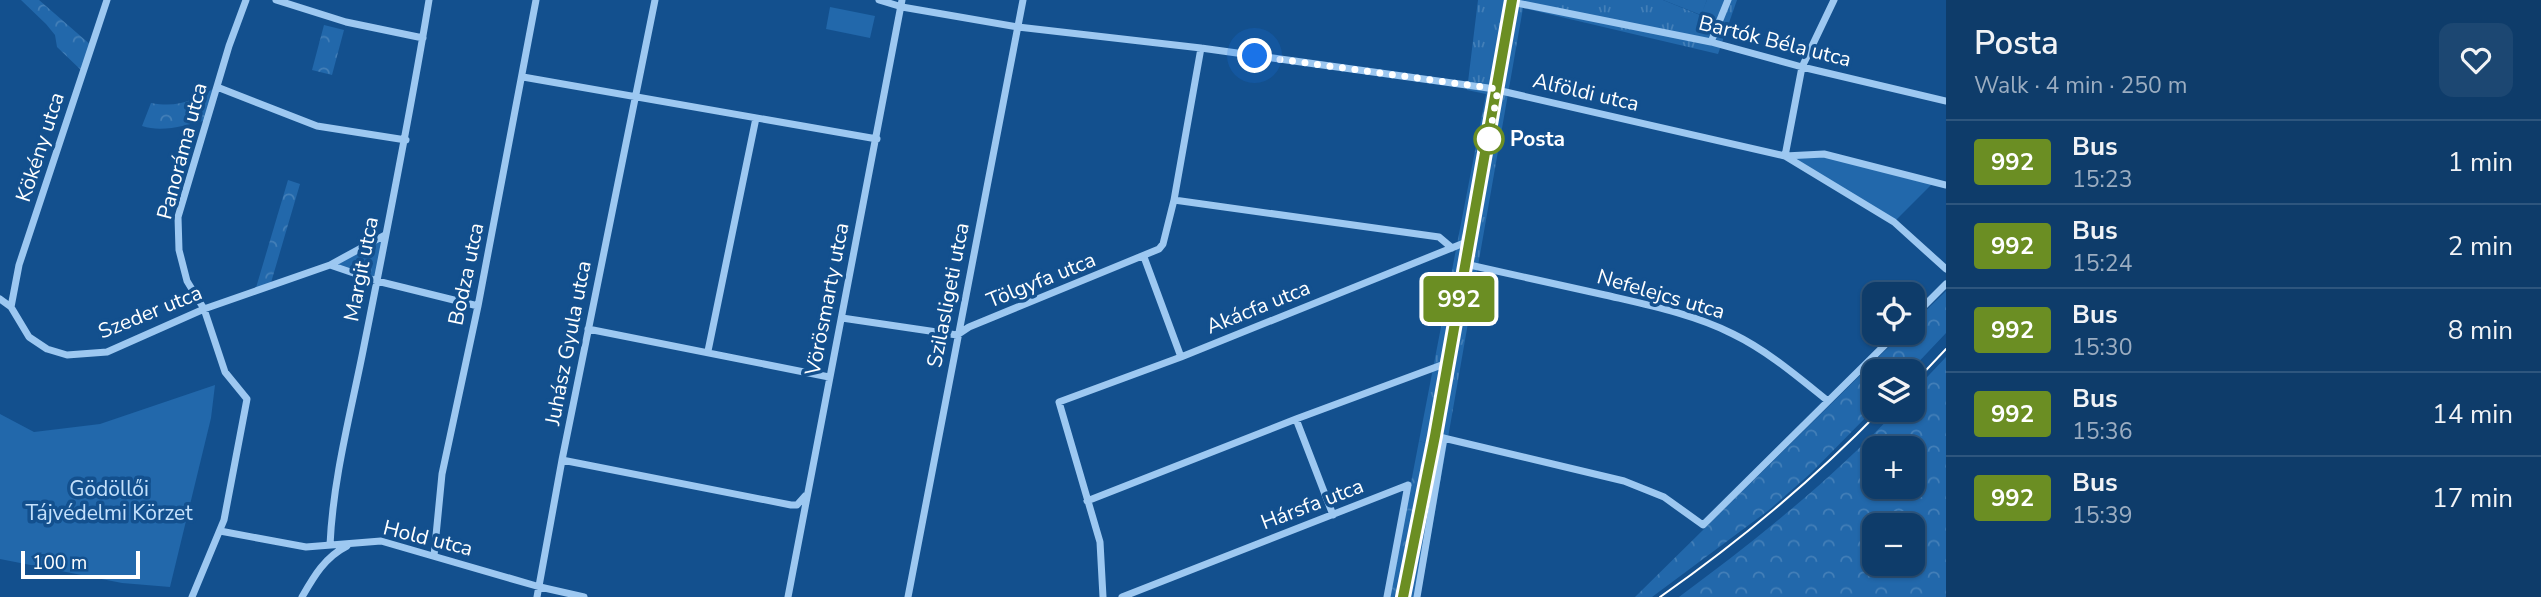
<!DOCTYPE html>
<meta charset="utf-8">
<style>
:root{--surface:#0e3c6a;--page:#1c4772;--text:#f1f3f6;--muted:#9badc1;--line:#2e567e}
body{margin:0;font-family:"Nunito Sans",sans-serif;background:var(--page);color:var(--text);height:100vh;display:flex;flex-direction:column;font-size:26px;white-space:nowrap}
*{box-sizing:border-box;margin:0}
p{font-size:23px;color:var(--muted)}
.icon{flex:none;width:38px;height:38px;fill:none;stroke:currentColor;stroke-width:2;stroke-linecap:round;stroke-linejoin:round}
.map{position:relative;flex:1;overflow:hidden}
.details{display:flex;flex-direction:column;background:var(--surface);width:595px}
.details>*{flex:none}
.badge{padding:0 14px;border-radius:5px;font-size:24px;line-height:46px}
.buttons{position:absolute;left:1862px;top:282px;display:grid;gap:14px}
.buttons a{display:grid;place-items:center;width:63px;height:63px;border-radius:14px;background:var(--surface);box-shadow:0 2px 5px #0004,0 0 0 2px var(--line);font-size:35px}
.scale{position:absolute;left:21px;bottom:18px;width:119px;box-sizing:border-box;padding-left:7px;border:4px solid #fff;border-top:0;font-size:19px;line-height:24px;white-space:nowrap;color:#fff;-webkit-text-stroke:5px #13508e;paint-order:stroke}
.you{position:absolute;width:35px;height:35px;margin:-18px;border:5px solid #fff;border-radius:50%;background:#1a73e8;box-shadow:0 0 0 10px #1a73e833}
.map>.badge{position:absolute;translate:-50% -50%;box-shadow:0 0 0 4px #fff}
.round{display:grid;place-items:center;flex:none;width:74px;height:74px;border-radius:14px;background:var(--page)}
.summary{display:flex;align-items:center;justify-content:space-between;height:119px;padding:0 28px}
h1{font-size:33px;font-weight:600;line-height:52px}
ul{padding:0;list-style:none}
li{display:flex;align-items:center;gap:21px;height:84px;padding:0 28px;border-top:2px solid var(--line)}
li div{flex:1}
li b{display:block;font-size:26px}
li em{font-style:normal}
li .badge{min-width:77px;font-weight:700;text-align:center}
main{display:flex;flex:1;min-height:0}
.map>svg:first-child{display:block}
.grass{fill:url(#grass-tufts)}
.forest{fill:url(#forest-crowns);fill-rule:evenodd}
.green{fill:#2268ab}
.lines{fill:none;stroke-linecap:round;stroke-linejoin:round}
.minor{stroke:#9dc8f1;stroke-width:7}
.tertiary{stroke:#9dc8f1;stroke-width:10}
.tram{stroke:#fff;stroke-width:2}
.line-casing{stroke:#fff;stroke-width:16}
.line{stroke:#6b8e23;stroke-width:10}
.walk{stroke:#fff;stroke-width:7;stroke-dasharray:0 12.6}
.stop-dot{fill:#fff;stroke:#6b8e23;stroke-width:3.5}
.labels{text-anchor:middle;stroke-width:7;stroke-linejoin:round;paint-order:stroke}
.street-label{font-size:21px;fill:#fff;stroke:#13508e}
.stop-label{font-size:21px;font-weight:bold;fill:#fff;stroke:#13508e;text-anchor:start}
.park-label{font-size:21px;fill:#c4e1fc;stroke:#13508e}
</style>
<main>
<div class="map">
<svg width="1946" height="597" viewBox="0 0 1946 597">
<defs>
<pattern id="grass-tufts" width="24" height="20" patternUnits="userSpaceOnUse" patternTransform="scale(1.75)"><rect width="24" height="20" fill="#2268ab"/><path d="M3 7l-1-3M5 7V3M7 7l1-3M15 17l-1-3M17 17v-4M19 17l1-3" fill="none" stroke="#437fb8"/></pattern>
<pattern id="forest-crowns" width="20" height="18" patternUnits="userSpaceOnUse" patternTransform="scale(1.75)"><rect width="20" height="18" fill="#2268ab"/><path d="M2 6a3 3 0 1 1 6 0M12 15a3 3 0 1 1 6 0" fill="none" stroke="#437fb8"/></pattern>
</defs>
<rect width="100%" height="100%" fill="#13508e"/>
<path class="grass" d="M1478,0H1663L1700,15L1707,0H1737L1718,54L1523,8L1446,449L1419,441L1486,94L1467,90Z
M385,235L377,281L330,265Z"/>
<path class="forest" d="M21,0H39L92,46L83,72L57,47L55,35L46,24Z
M324,25L344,30L332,75L312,70Z
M217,87L207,120C185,125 163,133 142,126L151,103C180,108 192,100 217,87Z
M288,180L300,184L270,286L255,291Z
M1946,291V333L1910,371H1874V409L1811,473L1769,510L1652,597H1635L1903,333L1913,332V323Z
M1946,357V597H1679C1756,540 1831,480 1897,410H1913V392ZM1913,448V486H1874V448ZM1913,525V564H1874V525Z
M1419,441L1446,449L1420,597H1389Z"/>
<path class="green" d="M1663,0H1707L1701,15Z
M830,7L875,16L870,38L826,29Z
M1824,154L1934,182L1894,222L1785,156Z
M215,385L211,418L170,587L122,583L0,559V414L34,432L100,424Z"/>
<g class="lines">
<path class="minor" d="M276,0L346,22L423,38
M879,0L902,7L1018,27L1201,48L1488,88L1785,156L1824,154L1946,185
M1512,2L1711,42L1802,67L1946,101
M1711,42L1728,0
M523,77L877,139
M217,87L317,126L406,140
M1785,156L1894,222L1946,269
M1785,156L1802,67L1834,0
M1174,200L1439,237L1452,248
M1144,257L1181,357
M1465,264C1512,274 1558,285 1605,295C1648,305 1693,314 1733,334C1768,351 1798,377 1828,401
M330,265L385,235
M0,299L11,307L29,337L47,349L67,355L107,352L204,309L330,265L377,281L478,306
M11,307L19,265L107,0
M1913,317L1946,284
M842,318L957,335L969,327L1159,249L1163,244L1174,200L1201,48
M588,329L829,377
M708,351L756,118
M1296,419L1333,515
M1435,436L1624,481L1664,497L1703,525L1898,332
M562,460L791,505H797L805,496
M1087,501L1296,419L1447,363
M220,531L306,547L381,541L540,587L584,597
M330,545C333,478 351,412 364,346C387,231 410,116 429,0
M434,556L442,474L478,306L536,0
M192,597L224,520L247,399L225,372L204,309L187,281L179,250L178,217L229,46L246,0
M302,597C314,576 325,557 347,546
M537,597L562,460L655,0
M788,597L902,0
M908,597L1023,0
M1103,597L1100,542L1059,402L1181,357L1469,241
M1122,597L1408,485
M1387,597L1408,485
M1417,597L1444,438"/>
<path class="tertiary" d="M1403,597L1435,436L1512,0"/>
<path class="tram" d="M1913,384L1946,349
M1660,597C1740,541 1813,480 1881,410"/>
</g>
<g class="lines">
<defs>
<path id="line" d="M1403,597L1435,436L1512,0"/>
</defs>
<use href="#line" class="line-casing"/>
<use href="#line" class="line"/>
<path class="walk" d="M1255,56L1498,89L1489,139"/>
</g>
<circle class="stop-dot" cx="1489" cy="139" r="14"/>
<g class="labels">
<g class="street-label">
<text transform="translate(1775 41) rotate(14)" y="7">Bartók Béla utca</text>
<text transform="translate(1586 92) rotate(13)" y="7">Alföldi utca</text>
<text transform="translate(40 147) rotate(-72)" y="7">Kökény utca</text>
<text transform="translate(182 151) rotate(-75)" y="7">Panoráma utca</text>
<text transform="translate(361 269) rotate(-79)" y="7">Margit utca</text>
<text transform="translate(466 274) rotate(-78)" y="7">Bodza utca</text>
<text transform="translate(1041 280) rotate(-22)" y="7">Tölgyfa utca</text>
<text transform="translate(1661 294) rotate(16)" y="7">Nefelejcs utca</text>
<text transform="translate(948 295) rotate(-79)" y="7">Szilasligeti utca</text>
<text transform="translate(827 299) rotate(-79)" y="7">Vörösmarty utca</text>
<text transform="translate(1258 307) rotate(-22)" y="7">Akácfa utca</text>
<text transform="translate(150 312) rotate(-22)" y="7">Szeder utca</text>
<text transform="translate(568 343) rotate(-79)" y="7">Juhász Gyula utca</text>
<text transform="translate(1312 504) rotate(-21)" y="7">Hársfa utca</text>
<text transform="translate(428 538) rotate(14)" y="7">Hold utca</text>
</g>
<g class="stop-label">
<text x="1510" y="146">Posta</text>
</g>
<g class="park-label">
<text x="109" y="496">Gödöllői<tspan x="109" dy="24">Tájvédelmi Körzet</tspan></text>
</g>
</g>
</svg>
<div class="buttons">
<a><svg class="icon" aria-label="locate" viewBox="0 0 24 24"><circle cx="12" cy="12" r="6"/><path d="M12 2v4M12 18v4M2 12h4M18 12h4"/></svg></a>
<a><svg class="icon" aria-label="layers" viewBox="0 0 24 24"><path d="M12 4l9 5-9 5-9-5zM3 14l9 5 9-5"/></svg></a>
<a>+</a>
<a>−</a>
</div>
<div class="scale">100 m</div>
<div class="you" style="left:1255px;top:56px"></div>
<b class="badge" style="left:1459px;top:299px;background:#6b8e23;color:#fff">992</b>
</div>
<section class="details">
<div class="summary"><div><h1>Posta</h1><p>Walk · 4 min · 250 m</p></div><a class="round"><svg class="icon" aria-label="heart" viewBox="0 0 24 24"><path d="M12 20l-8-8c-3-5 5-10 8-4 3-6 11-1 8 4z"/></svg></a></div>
<ul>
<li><span class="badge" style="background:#6b8e23;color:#fff">992</span><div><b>Bus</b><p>15:23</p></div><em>1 min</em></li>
<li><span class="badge" style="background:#6b8e23;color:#fff">992</span><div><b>Bus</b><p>15:24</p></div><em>2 min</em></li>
<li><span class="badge" style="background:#6b8e23;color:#fff">992</span><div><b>Bus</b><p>15:30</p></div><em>8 min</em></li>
<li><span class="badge" style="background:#6b8e23;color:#fff">992</span><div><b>Bus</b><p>15:36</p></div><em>14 min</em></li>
<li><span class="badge" style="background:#6b8e23;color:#fff">992</span><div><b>Bus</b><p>15:39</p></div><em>17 min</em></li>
</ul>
</section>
</main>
